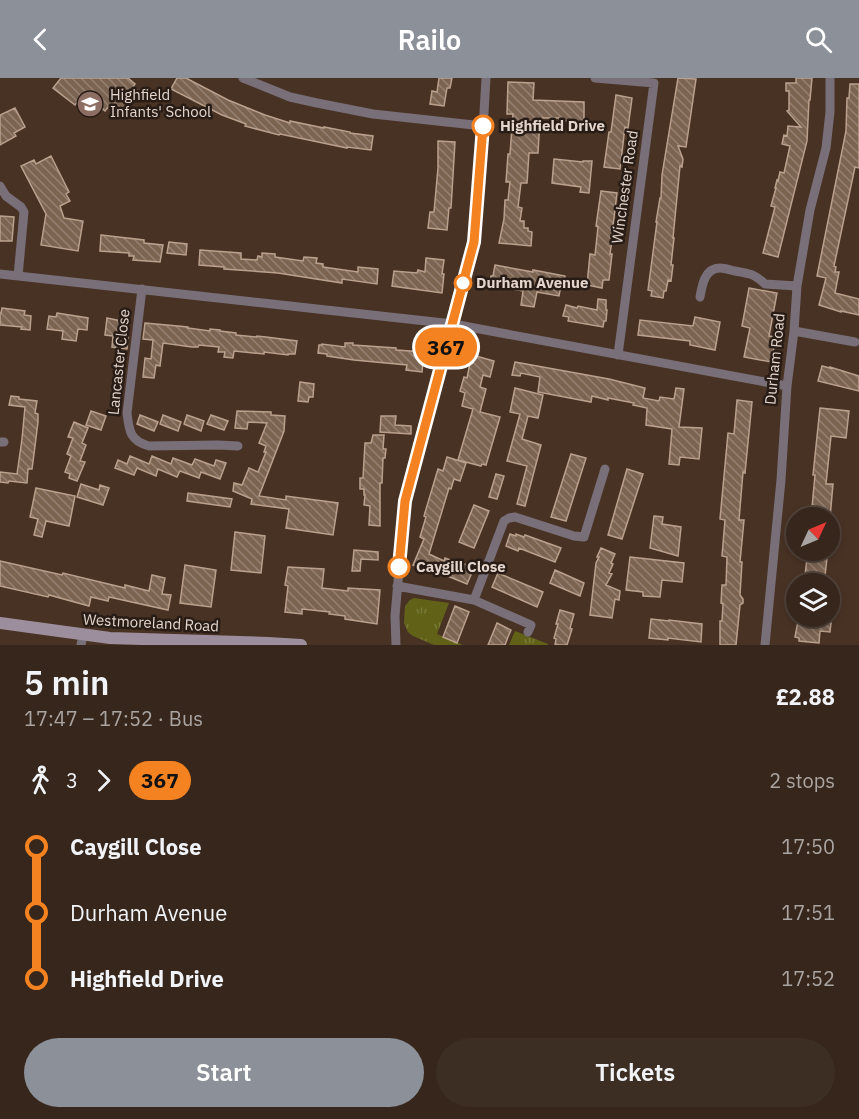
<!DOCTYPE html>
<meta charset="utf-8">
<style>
:root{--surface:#36261b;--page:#3d2e24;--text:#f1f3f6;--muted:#aaa5a3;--line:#50433a;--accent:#8c9099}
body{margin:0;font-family:"IBM Plex Sans",sans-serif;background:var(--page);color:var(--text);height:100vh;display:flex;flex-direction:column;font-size:22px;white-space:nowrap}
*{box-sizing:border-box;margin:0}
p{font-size:20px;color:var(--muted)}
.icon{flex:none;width:33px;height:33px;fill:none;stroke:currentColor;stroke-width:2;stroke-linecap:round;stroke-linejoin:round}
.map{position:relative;height:567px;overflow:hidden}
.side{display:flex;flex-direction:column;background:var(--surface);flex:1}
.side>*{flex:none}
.badge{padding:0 12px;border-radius:20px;font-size:21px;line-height:39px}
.needle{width:39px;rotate:46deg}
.buttons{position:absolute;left:786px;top:429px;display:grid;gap:12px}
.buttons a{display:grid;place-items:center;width:54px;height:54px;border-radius:50%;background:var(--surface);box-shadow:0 3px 9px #0003,0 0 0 2px var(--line);font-size:30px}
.map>.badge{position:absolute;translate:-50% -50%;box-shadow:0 0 0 3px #fff}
.legs{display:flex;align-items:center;gap:9px;height:66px;padding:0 24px;font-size:20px}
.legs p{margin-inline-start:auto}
.head{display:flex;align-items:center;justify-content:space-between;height:102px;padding:0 24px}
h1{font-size:33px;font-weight:600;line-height:45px}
.action{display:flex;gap:12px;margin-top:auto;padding:12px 24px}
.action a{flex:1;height:69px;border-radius:36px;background:var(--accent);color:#fff;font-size:24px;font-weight:600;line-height:69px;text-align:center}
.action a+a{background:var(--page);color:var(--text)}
ul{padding:0 24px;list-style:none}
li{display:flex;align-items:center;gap:21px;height:66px;font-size:22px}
li i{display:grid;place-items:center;width:9px;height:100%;margin:0 8px;background:currentColor}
li i::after{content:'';width:15px;height:15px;margin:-8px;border:4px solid;border-radius:50%;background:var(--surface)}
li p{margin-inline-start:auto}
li:first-child i{background:linear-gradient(#0000 50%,currentColor 0)}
li:last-child i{background:linear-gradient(currentColor 50%,#0000 0)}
header{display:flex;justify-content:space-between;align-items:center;height:78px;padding:0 24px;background:var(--accent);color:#fff;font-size:27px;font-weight:600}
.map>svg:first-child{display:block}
.grass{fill:url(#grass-tufts)}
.building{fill:url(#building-back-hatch);stroke:#baa18e;stroke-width:1.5}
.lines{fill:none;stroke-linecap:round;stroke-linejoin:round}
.minor{stroke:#786f79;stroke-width:9}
.secondary{stroke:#9c8e9d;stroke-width:12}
.line-1-casing{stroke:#fff;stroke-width:14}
.line-1{stroke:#f58220;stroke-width:9}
.stop-1-dot{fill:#fff;stroke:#f58220;stroke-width:3}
.labels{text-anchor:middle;stroke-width:5;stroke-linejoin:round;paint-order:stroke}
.poi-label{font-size:15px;fill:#e5d6cd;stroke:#271c16;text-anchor:start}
.stop-label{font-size:15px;font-weight:bold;fill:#e5d6cd;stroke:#271c16;text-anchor:start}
.street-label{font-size:15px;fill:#e5d6cd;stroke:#271c16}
</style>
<header><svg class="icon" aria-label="back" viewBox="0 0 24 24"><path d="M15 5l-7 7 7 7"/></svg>Railo<svg class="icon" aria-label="search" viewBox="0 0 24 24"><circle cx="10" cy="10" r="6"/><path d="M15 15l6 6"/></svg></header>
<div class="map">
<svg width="859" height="567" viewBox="0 0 859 567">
<defs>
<pattern id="grass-tufts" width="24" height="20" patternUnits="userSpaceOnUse" patternTransform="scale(1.5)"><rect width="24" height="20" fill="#616218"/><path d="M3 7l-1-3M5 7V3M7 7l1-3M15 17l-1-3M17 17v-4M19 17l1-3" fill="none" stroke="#787838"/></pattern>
<pattern id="building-back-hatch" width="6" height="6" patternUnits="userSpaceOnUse" patternTransform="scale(1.5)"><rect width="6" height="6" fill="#7c6453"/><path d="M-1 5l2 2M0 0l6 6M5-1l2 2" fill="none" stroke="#958172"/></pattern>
</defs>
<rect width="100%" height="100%" fill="#483224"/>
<path class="grass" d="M414,520L449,525L437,556L463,567H434L413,558L408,554L404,545L405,528L410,522Z
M515,553L548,566V567H509Z"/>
<path class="building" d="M61,0H128L135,6L133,9L140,14L121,38L109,28L105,33L89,20L85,24L80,21L75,27L53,10Z
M177,0H186L228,22L265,37L290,45V43L324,50V49L350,54V55L373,58L371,72L347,69V70L280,56L279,57L245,48L246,46L222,37L171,11Z
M439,0H452L450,10H447L444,28L430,26L432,13L437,14Z
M678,0L696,1L686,69L678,68L683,81L682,89L680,88L673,160H674L671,187H673L671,203L668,202L666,213H664L663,220L651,218L652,213L648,212L657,144H656L660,120H661L662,97Z
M796,0H812L810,22H809L807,63L778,179L763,175L775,129L771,128L776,110H775L777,102L778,103L780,94L784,95L790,68L782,66L784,57L787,58L788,48L801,49L787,33L789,32V13H786V5H796Z
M508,4L534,5L533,22L584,24V45L559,42V40H542V41H540L538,75H529L527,105H521L518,129L522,130L520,143H524V150H528V153L532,154L531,168L499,165L504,141L505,122H508L510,104H506L508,76H510L513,36H507Z
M850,6H859V90L855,89L834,188L836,189L835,194H839L835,215L859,221V237L841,233V234L819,227L826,200L817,198L846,53L847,20H849Z
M616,17L632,20L628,50L625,49L620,91L604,89L609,54H611Z
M15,30L25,49L14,55L16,58L0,67V37Z
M438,63L455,64L451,130H449L447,152L428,150L430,134H434L438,90Z
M51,78L69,114L66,116L70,123L60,128L64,140L83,143L78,173L41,167L46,136L21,88L34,82L36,86Z
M554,81L583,84V83H592L589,115L580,114L581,109L552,105Z
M601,113L617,115L612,156H613L610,176H612L609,202H603L602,210L587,207L590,176L595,177L598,149L596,148Z
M0,138L14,139L12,163H0Z
M101,157L144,162V165L163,167L160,184L133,182L134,178H129V175L100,173Z
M169,164L187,166L186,177L167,175Z
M200,172L241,175V181L257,182L258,178L262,179V175L275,176V179L303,183L304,179L317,180L316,185L323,186V189L358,194V189L378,191L377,206L342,201V205L278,195L224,191V189L199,187Z
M426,180L444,182L442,196H444L442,215L392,208L394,193L417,195L418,192L425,194Z
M495,187L533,194V192L565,198L563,208L561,207L559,218L537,214L534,229L521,227L523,213L489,207L491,198H493Z
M749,210L777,215L769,258L776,259L771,284L744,279L750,250L742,248Z
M598,221L606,222V232H607L606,243H604L603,249L568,243L569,239L563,238L566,227L577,230L578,228L597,232Z
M2,230L25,233L24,237L31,238L30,252L21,251L22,249L0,247V235H1Z
M57,235L88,240L87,252L78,251L76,263L62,261L63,253L47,251L49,238L56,239Z
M695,239L720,244L715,272L690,267V263L638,257L640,242L693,248Z
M107,240L127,244L126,258L128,259L127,271L112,269L113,258L105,257Z
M145,245L188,249V250L210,253V251L220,252V253L236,255V257L257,259V258L266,259L297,263L295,276H288V277L264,274V276L234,273L233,280L224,279L225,274H218L219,269L199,267L198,269H192L163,265L160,288L156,287L154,300L143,299L145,280L151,281L153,262L143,261Z
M345,265H353V267L396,270V272L424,274L422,294L406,292L407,287L354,282L327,278V276L318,275L319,267H322V266L345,269Z
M476,278L494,283L490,299L483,297L480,309L486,311L480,334L500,339L486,387L482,386L481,388L458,382L473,331L462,328L465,315L460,313L464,299L467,300L470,285H472Z
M515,284L609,301L645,310L643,320L659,323L660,319L674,321L676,310L684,311L679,349L702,350L699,381L680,379L679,387L669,386L672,351L646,347L647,330L633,327L634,325L608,320V322L592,318L591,324L538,314L540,299L521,295L520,298L512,297Z
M822,288L830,290V289L859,298V313L818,303Z
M300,304L314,306L313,319H309L308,324L298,323Z
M515,310L543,317L538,340L528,338L522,361L541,367L525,428L517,426L527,388L507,383L520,336L510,334Z
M11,318L19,319V321L37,323L35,335L38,336V344L35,368L32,391H28L27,405L9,403L8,405L0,404V394L17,396L22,361L25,329L9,327Z
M737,322L752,324L745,395L743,394L739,442H744L740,484H742L740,517L743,521V525L740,527L736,567H720V543H722L723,526L721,525L722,507H726L727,479L722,478L725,442L720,441L728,355L734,356Z
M820,330L849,333L846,360L831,358L826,406H833L830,440H811L815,397H813Z
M91,333L106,338L101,352L86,347Z
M237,333L271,334V337L285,338L284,353L259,418L286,422V418L338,425L333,457L286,450L289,431L251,426L252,421L233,413L234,405L242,407L249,390L258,394L266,374H264L266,368L259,365L267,345L248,344L247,351L235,350Z
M140,337L158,344L154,353L137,346Z
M163,337L181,344L178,353L160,346Z
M187,337L204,343L201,353L184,346Z
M211,337L228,343L224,352L207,346Z
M381,338H396L395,347L411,348V356L380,354Z
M74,344L88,350L82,365L86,367L80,383L85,384L77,403L69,400L70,396L65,394L71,378L67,376L73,360L68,359Z
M373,357H384L383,371H386L385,380H383L382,405H380V448L369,447L370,428L364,427L365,417H364V411H360V400H363L365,365H371Z
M571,376L586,380L566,443L551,439Z
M130,378L149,386L152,378L171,386L173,380L192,387L195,381L214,388L216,382L226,385L220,401L201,394L199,400L180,393L177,399L158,391L156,398L137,390L134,397L115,390L118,382L127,386Z
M447,379L466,385L460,403L454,401L451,411L449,410L429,476L444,483L445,480L463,487L464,486L474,490L467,506L440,495L438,497L413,487L424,461L420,459L426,439L424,438L438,391L443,393Z
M627,391L643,396L622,461L608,457Z
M496,396L504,398L497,421L489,419Z
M81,406L99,412L100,407L109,410L103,427L77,419Z
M36,410L75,418L69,448L46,443L42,459L34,457L38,441L30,439Z
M188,415L232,421L230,429L187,423Z
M474,427L489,433L474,470L459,464Z
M654,438L663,439L662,446L681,449L678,478L650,470Z
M235,454L265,458L261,495L231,492Z
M510,456L516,458V456L524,459L525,457L561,470L555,484L519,470L518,473L506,468Z
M601,470L615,476L611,485L613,486L609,495L612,496L606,507L620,513L619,522L615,521L612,540L590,537L596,485L599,479H597Z
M354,472L378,474V482L361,481L360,493H352Z
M808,472H828L824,506H804Z
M630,479L684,485L682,504L662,502L660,519L643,518V514L626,512Z
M0,483L62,497L63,495L125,510V507L149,513L152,497L165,500L162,516L171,517L168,532L109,519L108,523L91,519L89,528L49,517L48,519L0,508Z
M185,487L216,492L211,529L180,525Z
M288,489L324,491L322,510L348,513V510L380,512L377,546L345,541V538L329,536L330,534L302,531V536L285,534L288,508L285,507Z
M555,492L584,505L580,518L550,505Z
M498,495L543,514L537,529L492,509Z
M455,528L469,534L457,565L443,559Z
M560,532L574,536L570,550L572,551L567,567H555L556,561L554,560L558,546H556Z
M799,538L824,541V545H831L830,554L820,553L819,565L799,563V560L795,559Z
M651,541L669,543V542L702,546L701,564L668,560V562L649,560Z
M497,545L511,552L508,559L505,567H488Z"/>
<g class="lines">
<path class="minor" d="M243,0L290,19L317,25L373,36L483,48
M595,0L654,5L618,277
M0,108L6,118L21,129L24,134L18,198
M0,196L453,246L787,308
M142,211L127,335C129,353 130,363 149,368L218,367L238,368
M700,219C702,207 705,190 720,190C725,190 730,192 735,193C750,196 753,195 765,206L797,208
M794,253L855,264
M0,364H4
M397,508L474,522L531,547L528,554
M474,522L504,443L509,440L515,439L574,458L584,459L605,391
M81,567L83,557
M396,567L395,538L405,423L474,164L480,104L486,0
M765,567L781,402L787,308L794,253L797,208L810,132L826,70L830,34V0"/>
<path class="secondary" d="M0,545L110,560L268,565L301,567"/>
</g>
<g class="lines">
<defs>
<path id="line-1" d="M399,489L405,423L474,164L483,48"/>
</defs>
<use href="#line-1" class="line-1-casing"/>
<use href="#line-1" class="line-1"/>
</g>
<defs>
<symbol id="school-disc" viewBox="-11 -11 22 22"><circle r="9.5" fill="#8d6e63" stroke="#271c16"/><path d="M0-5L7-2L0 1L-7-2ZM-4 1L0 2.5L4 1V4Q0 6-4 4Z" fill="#fff"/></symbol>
</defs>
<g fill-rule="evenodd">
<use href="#school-disc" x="75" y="11" width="30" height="30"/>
</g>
<g class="stop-1-dot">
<circle cx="483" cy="48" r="10"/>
<circle cx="463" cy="205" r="8"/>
<circle cx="399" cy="489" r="10"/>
</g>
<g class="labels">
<g class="poi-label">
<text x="110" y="22">Highfield<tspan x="110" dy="17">Infants' School</tspan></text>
</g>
<g class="stop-label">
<text x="500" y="53">Highfield Drive</text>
<text x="476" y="210">Durham Avenue</text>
<text x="416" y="494">Caygill Close</text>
</g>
<g class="street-label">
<text transform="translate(625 109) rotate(-82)" y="5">Winchester Road</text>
<text transform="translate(775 281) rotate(-84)" y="5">Durham Road</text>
<text transform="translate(119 284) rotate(-84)" y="5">Lancaster Close</text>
<text transform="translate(151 545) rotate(3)" y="5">Westmoreland Road</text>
</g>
</g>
</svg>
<div class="buttons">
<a><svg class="needle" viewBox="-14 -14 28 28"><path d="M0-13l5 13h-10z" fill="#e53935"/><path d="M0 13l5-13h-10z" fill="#aaa5a3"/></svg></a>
<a><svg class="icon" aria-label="layers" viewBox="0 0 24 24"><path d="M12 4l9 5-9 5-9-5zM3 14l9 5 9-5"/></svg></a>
</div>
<b class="badge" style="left:446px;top:269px;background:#f58220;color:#111">367</b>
</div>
<section class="side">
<div class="head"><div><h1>5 min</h1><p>17:47 – 17:52 · Bus</p></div><b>£2.88</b></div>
<div class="legs"><svg class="icon" aria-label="walk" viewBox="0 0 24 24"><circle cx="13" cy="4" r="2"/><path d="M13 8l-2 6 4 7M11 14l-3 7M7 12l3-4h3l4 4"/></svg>3<svg class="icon" aria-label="forward" viewBox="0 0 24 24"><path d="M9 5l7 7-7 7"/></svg><b class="badge" style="background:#f58220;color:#111">367</b><p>2 stops</p></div>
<ul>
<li><i style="color:#f58220"></i><b>Caygill Close</b><p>17:50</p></li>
<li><i style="color:#f58220"></i><span>Durham Avenue</span><p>17:51</p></li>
<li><i style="color:#f58220"></i><b>Highfield Drive</b><p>17:52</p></li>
</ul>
<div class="action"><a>Start</a><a>Tickets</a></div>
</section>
